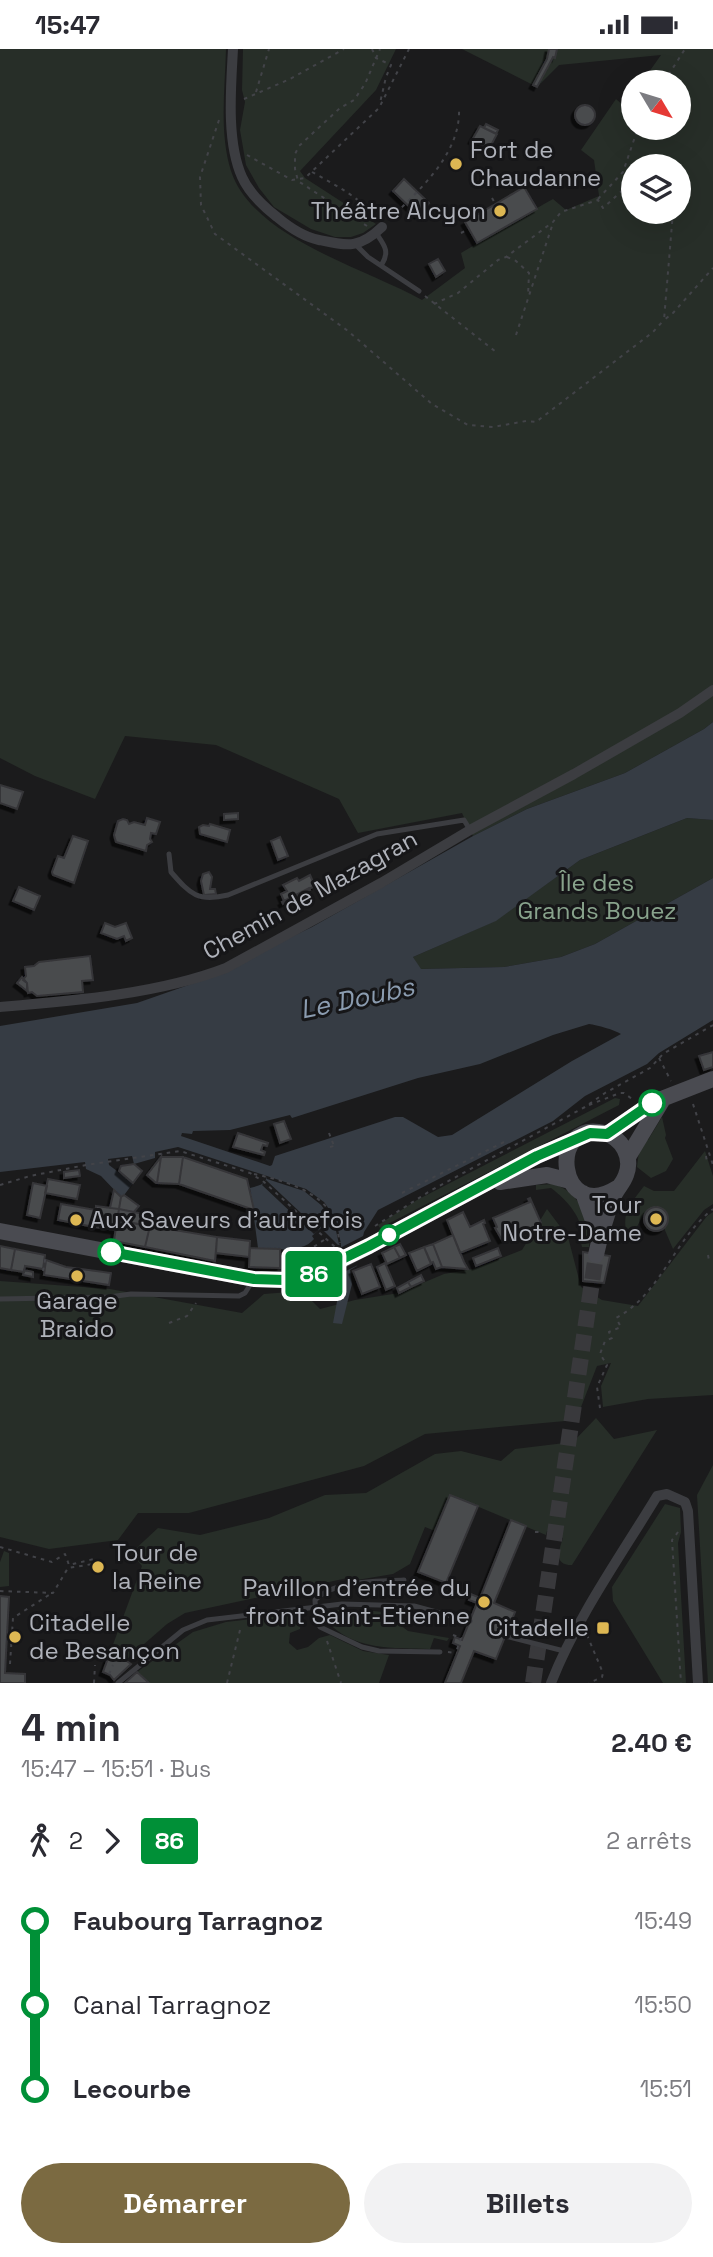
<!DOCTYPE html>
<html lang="fr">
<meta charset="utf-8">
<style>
:root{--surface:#fff;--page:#f2f2f3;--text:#2b2b33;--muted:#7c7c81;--accent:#7b6a41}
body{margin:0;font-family:"Space Grotesk",sans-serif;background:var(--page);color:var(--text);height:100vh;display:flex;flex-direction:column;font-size:26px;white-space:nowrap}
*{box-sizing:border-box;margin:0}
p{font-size:23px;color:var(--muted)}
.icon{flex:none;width:38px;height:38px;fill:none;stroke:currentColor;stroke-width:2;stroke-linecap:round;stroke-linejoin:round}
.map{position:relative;height:1634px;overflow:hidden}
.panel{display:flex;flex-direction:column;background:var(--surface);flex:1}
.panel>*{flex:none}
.badge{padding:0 14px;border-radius:5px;font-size:24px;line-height:46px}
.needle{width:46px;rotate:128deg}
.buttons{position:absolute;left:621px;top:21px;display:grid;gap:14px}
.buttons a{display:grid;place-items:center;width:70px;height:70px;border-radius:50%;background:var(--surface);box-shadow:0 7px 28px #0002;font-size:35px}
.map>.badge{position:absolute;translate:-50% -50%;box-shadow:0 0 0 4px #fff}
.legs{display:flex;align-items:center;gap:10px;height:77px;padding:0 21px;font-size:23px}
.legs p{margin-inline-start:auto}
.summary{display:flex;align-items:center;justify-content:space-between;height:119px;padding:0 21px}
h1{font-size:38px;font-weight:600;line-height:52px}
.button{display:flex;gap:14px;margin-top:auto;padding:14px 21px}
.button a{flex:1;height:80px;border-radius:42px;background:var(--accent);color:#fff;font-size:28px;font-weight:600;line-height:80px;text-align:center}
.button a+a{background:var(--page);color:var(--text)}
ul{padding:0 21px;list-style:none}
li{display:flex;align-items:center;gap:24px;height:84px;font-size:26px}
li i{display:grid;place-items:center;width:10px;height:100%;margin:0 9px;background:currentColor}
li i::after{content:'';width:18px;height:18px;margin:-9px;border:5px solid;border-radius:50%;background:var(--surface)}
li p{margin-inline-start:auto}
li:first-child i{background:linear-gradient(#0000 50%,currentColor 0)}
li:last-child i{background:linear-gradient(currentColor 50%,#0000 0)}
.status{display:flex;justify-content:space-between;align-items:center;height:49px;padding:0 35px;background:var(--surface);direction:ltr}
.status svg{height:19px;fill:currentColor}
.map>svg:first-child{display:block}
.green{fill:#272e28;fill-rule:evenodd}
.water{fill:#363c44;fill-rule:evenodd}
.pier{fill:#1b1b1c}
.building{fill:#4a4b4e;stroke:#353538;stroke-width:2;filter:url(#shadow)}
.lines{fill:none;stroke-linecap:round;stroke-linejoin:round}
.secondary-tunnel{stroke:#39393c;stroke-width:16;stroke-dasharray:16 8;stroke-linecap:butt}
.path{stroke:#424348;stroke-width:2;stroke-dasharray:3.5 5;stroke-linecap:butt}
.service{stroke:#3c3d41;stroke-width:5}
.minor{stroke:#3c3d41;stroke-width:10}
.secondary{stroke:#4a4b51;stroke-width:16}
.secondary-bridge{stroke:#4a4b51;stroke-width:16}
.line-1-casing{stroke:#fff;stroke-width:16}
.line-1{stroke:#009037;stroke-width:10}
.poi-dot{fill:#ddb753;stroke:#161618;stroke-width:2.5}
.stop-1-dot{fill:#fff;stroke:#009037;stroke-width:3.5}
.labels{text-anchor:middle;stroke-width:6;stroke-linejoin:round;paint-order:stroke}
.poi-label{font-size:24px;fill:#afb2ba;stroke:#161618;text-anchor:start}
.park-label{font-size:24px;fill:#88a38c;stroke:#161618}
.street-label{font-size:24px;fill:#afb2ba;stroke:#161618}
.water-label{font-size:26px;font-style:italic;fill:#8b9cb0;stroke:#161618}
</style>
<div class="status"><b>15:47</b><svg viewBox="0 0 49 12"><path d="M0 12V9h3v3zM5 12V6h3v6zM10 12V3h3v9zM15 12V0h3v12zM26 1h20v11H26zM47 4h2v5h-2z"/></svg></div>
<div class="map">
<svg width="713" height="1634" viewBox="0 0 713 1634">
<defs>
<filter id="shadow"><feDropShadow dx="-3.5" dy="3.5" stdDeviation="0" flood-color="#0009"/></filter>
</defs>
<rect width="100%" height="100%" fill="#1b1b1c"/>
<path class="green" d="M0,0H226C225,40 219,84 231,122C253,189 365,219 422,251L465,219L461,204L544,155L553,150L566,161L599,147L594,111L581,101L616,50L624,57L633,44L634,79H679V33H642L661,6L559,16L537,38L462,0H713V673L704,680L625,724L527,760L473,787L462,764L358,784L339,750L216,696L125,687L95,750L35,727L0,709ZM634,117H679V163H634Z
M243,0H396L376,41L300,122L305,129L376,175L363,184L351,188H335L311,180L274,158L259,139L246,116L240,81L245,53L242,41Z
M687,769L713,771V829L595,895L561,908L504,918L420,920L413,908L495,872L580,811Z
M615,1049L620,1050L619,1056L380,1179L378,1176L417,1151Z
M662,1068L666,1086L665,1089L673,1110L666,1122L651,1129L637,1118L639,1102L645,1090L648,1091Z
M705,1102L713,1127V1155L704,1161L673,1200L664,1179C671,1169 665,1152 651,1160C640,1166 635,1183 630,1194C619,1167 628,1158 644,1137L654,1142H674Z
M553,1135C580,1142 592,1173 589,1198H582L580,1190L584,1189C580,1166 569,1153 551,1139L536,1141V1136Z
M547,1160L568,1188L581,1238L602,1251L638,1257L707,1167L713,1163V1346L648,1350L603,1358L601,1337L611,1314L597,1317L576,1371L425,1385L364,1417L189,1464H138L118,1491L49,1500L0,1488V1232L110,1240L242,1264L264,1245L302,1242L320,1260L355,1251L399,1244L444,1225L473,1220L522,1201Z
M596,1369L614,1390L657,1381L572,1516C553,1516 559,1501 563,1489L547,1482L546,1486L450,1446L435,1482L425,1478L410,1515L393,1525L357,1531L352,1528L185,1564L167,1575L127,1610L111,1601L142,1517L131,1504L158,1479L200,1486L269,1469L325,1446L366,1444L435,1405L461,1402L501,1412L515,1400L573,1393Z
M713,1416V1634H708L697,1446Z
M665,1455L680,1459L681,1483L678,1494L686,1634H663L613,1552L612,1538Z
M4,1502L9,1504V1537L0,1538V1513Z
M327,1561H363L383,1563L408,1582L449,1589L447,1592L434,1589L430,1600C394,1599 352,1602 326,1571Z
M302,1564L300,1580L290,1584L289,1594L297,1601L308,1598L319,1589L330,1586L363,1602L389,1606L379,1634H149L137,1623L193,1583L226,1573Z"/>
<path class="water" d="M713,673V771L687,769L580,811L496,872L413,908L421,920L504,918L561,908L595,895L713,829V971L659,1004L647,1015L585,1047L553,1072L378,1161L364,1183L357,1217L350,1221L352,1235L342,1275L333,1274L341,1231V1195L338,1196L321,1179L312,1187L314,1190C303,1204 275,1200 258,1199L250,1139C257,1137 266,1136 267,1127L178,1098L155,1103V1109L134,1115L132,1107L108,1110L109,1116L133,1134L122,1149L101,1127L86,1120L85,1113L0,1123V977L137,954L200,932L312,878L473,787L527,760L625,724L704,680ZM589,975C597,976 615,981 621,985L572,1012L452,1086L438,1088L403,1068H395L275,1107L272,1116L270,1117L181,1087L182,1084L192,1085L193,1082L230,1081L290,1066L292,1069L418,1029L480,1015L553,986Z"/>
<path class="pier" d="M267,1127L306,1140L324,1153L336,1170L341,1195H339L334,1173L321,1156L304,1142L267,1130Z
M266,1131L319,1181L314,1185L262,1136Z
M367,1185L358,1216L338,1226V1200Z"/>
<path class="building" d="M549,0H557L555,9L553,8L537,38L533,36L547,10Z
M575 66a10 10 0 1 1 20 0a10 10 0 1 1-20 0Z
M486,75L498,81L496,85L484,79Z
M480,77L497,85L489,100L472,91Z
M404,130L429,154L418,166L393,142Z
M524,138L537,160L477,194L465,173Z
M438,210L445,222L436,228L429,215Z
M0,736L23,743L17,760L0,754Z
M238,764V770L224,771V765Z
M147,769L160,773L156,785L151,784L150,790L152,793L147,796L146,802L116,793L114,786L118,772L123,770L127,771L129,775L134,773L145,776Z
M210,775L230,781L227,793L200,785L199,778L203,776L209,777Z
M73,787L88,792L74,834L53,826L52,823L58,807L64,809Z
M280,788L288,807L278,811L271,792Z
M209,823L212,828L210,840H215L216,845L204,846L201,832L203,825Z
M310,826L315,837L284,852L281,845L287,842L283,836L297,829L299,832Z
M19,838L40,847L34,861L13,852Z
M309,839L310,841L283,855L282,853Z
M105,874L115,878L126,874L132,889L126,892L124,887L117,890L101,884Z
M90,907L93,931L82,932L83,943L37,947L32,943L28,944L27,934L23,931L26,927L25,918L34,917L39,913Z
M22,928L27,934V942L17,934Z
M713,1003V1018L704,1021L699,1007Z
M284,1072L291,1090L280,1094L274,1075Z
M238,1084L268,1094L267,1097L263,1096L261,1101L265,1103L264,1106L233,1098Z
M161,1108L157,1134H156L147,1126Z
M161,1108H183L179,1135L157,1134Z
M183,1108L247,1130L254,1161L179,1135Z
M134,1115L142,1122L133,1134L119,1122L121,1117Z
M79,1121L80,1127L64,1129V1123Z
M48,1130L80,1136L77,1150L45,1144Z
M33,1134L47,1137L40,1169L27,1166Z
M114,1141L121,1148L119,1160L110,1159Z
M124,1146L139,1157L134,1163L119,1160L121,1148Z
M530,1149L541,1174L533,1185L531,1179L502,1191L495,1179L497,1178L493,1169L530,1153L528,1150Z
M61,1155L96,1161L94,1178L58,1171Z
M96,1157L119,1160L116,1181L94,1178Z
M644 1170a12 12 0 1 1 24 0a12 12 0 1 1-24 0Z
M119,1160L148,1166L147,1177L117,1171Z
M463,1163L470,1178L484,1171L485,1174L483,1175L490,1192L460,1204L447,1171Z
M117,1171L150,1177L145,1198L114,1192Z
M150,1177L217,1188L215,1212L145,1198Z
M453,1186L464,1213L468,1220L442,1218L433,1195Z
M217,1188L250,1192L249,1208L216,1204Z
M400,1195L406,1206L400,1209L394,1198Z
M433,1195L442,1218L436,1220L433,1213L431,1214L424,1198Z
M0,1197L15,1200L11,1221L0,1219Z
M394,1198L400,1209L387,1215L382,1204Z
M424,1198L431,1215L417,1222L409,1204Z
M250,1199L280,1200V1219L249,1218Z
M498,1199L501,1207L476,1217L473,1209Z
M15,1200L45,1206L43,1220L25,1217L24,1223L11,1221Z
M583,1203L610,1207L604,1234L583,1232Z
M46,1211L66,1218L111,1224L109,1236L44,1226Z
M385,1214L395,1237L386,1241L377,1218Z
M371,1215L380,1238L362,1245L353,1222Z
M24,1221L33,1223V1228L23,1226Z
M421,1226L424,1232L411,1238L408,1233Z
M408,1233L411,1238L399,1244L397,1239Z
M450,1446L478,1457L446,1534L418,1523Z
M511,1471L526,1477L494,1554L515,1563L496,1610L474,1602L461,1634H445L460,1597L453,1594L455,1588L462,1591L477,1554L469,1551L471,1545L480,1549Z
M0,1547L9,1548L5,1624L25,1625V1634H0Z
M111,1601L131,1615L114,1631L110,1626L103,1623Z
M137,1623L149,1634H125Z"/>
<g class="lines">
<path class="secondary-tunnel" d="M533,1634L596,1206"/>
<path class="path" d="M372,0L376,9L391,16L386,28L380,54
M664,33L685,0
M256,43L269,0
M244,50L290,30L344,0
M219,71L200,128L201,156L215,185L348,282L432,355L468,376L493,378L526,372L536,373L653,283L664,271
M247,106L292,131L305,129L379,59L409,0
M650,117L657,112L665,117
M312,123C335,136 358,147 375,168
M492,149L496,156
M598,150L623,123L638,79
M673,163L664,271L673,264L713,219
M390,170C420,140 461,105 459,59
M367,177L298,132L295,120V105L299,97L340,59L354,51L365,35L380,0
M461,184L469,180
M507,208L516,212L529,224L528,247
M425,247L496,303
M434,255L458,244L498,211L506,208L553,173L561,163L598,151L603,159L634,131
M516,286L553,174
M659,1009L671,1032
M693,1055L713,1116
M589,1056L620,1044H624L632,1050
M329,1084L334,1097
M330,1098L338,1096
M706,1107L707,1113
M254,1125C282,1131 323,1142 335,1172C338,1178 338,1187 340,1194
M0,1136L30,1127L86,1116L180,1102L250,1124L264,1133L335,1198
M402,1144L508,1091
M375,1177L430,1142L585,1058L605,1044L650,1019L663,1005L713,976
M324,1191L312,1199L292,1204L290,1208L292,1212L325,1203
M708,1206L709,1211
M43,1222L46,1206
M321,1237L333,1238
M331,1251L336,1231
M169,1274L187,1267L196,1254
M600,1359L597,1338L607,1316L600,1305L605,1292L612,1289L609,1283L621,1278L616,1269C661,1245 674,1190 713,1160
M535,1483H539
M678,1483L672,1491L681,1634
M0,1498L52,1513L65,1505L69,1516L94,1510L95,1514
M0,1542L53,1544L68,1519L93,1515
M453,1586L461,1589L456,1603
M587,1586L603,1624L602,1628L589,1634
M327,1592L341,1634
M448,1603L457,1604
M10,1615L13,1569L52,1544
M109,1625L113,1616
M94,1634L95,1616
M227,1634L241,1577"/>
<path class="service" d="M376,184C384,196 390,202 382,215
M356,196L368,208L419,242
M169,805L171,823C191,846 198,853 228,846L377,785L464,771L470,781
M0,1250L109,1248L131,1245L239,1247L245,1244L252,1233
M404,1531C376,1533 336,1530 315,1551L316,1570L320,1578L362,1598L379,1602L440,1603
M505,1587L564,1602
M118,1634L183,1581L207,1571L342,1555L414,1557L470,1572"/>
<path class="minor" d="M233,0C231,38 226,92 242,128C249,144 263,157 277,168C289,178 304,188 319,191C348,197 359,200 382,178
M0,958C72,952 159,945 226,919L381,834L470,781L574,725L680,664L713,641
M551,1634C577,1568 620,1508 657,1447L667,1445L685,1453L688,1462L698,1634"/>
<path class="secondary" d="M607,1085L654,1053L713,1030
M628,1108L663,1050
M500,1133L547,1126L570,1132
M583,1144L599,1188
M0,1182L254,1230C283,1231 304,1230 331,1217
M369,1197L537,1107L575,1091
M596,1206C600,1186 606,1168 613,1149C616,1140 623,1135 626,1126C633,1108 622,1089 604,1084C547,1069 558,1176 617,1139"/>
<path class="secondary-bridge" d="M331,1217L369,1197"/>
</g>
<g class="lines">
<defs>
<path id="line-1" d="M111,1203L254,1230L284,1231L303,1229L369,1197L537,1107L590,1084L607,1085L652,1054"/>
</defs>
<use href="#line-1" class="line-1-casing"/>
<use href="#line-1" class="line-1"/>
</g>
<g class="poi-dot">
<circle cx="456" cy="115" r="7"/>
<circle cx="500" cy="162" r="7"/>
<circle cx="656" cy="1170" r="7"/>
<circle cx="76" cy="1171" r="7"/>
<circle cx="77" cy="1227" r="7"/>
<circle cx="98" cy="1518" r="7"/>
<circle cx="484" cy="1553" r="7"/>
<rect x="596" y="1572" width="14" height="14" rx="3.5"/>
<circle cx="15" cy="1588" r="7"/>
</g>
<g class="stop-1-dot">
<circle cx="652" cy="1054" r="12"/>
<circle cx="389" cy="1186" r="9"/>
<circle cx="111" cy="1203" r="12"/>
</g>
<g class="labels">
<g class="poi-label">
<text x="470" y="109">Fort de<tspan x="470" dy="28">Chaudanne</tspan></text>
<text x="486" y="170" text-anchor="end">Théâtre Alcyon</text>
<text x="642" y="1164" text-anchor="end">Tour<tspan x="642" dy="28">Notre-Dame</tspan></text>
<text x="90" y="1179">Aux Saveurs d'autrefois</text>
<text x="77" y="1260" text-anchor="middle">Garage<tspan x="77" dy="28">Braido</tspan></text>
<text x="112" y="1512">Tour de<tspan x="112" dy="28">la Reine</tspan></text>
<text x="470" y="1547" text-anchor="end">Pavillon d’entrée du<tspan x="470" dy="28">front Saint-Etienne</tspan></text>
<text x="29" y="1582">Citadelle<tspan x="29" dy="28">de Besançon</tspan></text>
<text x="589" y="1587" text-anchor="end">Citadelle</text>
</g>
<g class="park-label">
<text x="597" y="842">Île des<tspan x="597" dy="28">Grands Bouez</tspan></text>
</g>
<g class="street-label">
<text transform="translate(310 846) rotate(-29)" y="8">Chemin de Mazagran</text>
</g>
<g class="water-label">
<text transform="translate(357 949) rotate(-12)" y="9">Le Doubs</text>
</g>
</g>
</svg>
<div class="buttons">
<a><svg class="needle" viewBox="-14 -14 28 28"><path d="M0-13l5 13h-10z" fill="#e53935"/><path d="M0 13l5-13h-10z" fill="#7c7c81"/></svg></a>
<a><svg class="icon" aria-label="layers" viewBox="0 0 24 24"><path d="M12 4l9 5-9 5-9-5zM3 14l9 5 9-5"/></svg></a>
</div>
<b class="badge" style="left:314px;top:1225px;background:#009037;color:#fff">86</b>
</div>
<section class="panel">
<div class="summary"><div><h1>4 min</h1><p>15:47 – 15:51 · Bus</p></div><b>2.40 €</b></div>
<div class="legs"><svg class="icon" aria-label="walk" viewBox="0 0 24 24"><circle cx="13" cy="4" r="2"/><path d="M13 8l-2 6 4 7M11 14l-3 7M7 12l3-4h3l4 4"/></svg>2<svg class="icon" aria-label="forward" viewBox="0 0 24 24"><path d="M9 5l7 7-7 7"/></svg><b class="badge" style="background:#009037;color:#fff">86</b><p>2 arrêts</p></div>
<ul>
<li><i style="color:#009037"></i><b>Faubourg Tarragnoz</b><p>15:49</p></li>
<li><i style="color:#009037"></i><span>Canal Tarragnoz</span><p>15:50</p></li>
<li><i style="color:#009037"></i><b>Lecourbe</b><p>15:51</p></li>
</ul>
<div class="button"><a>Démarrer</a><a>Billets</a></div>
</section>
